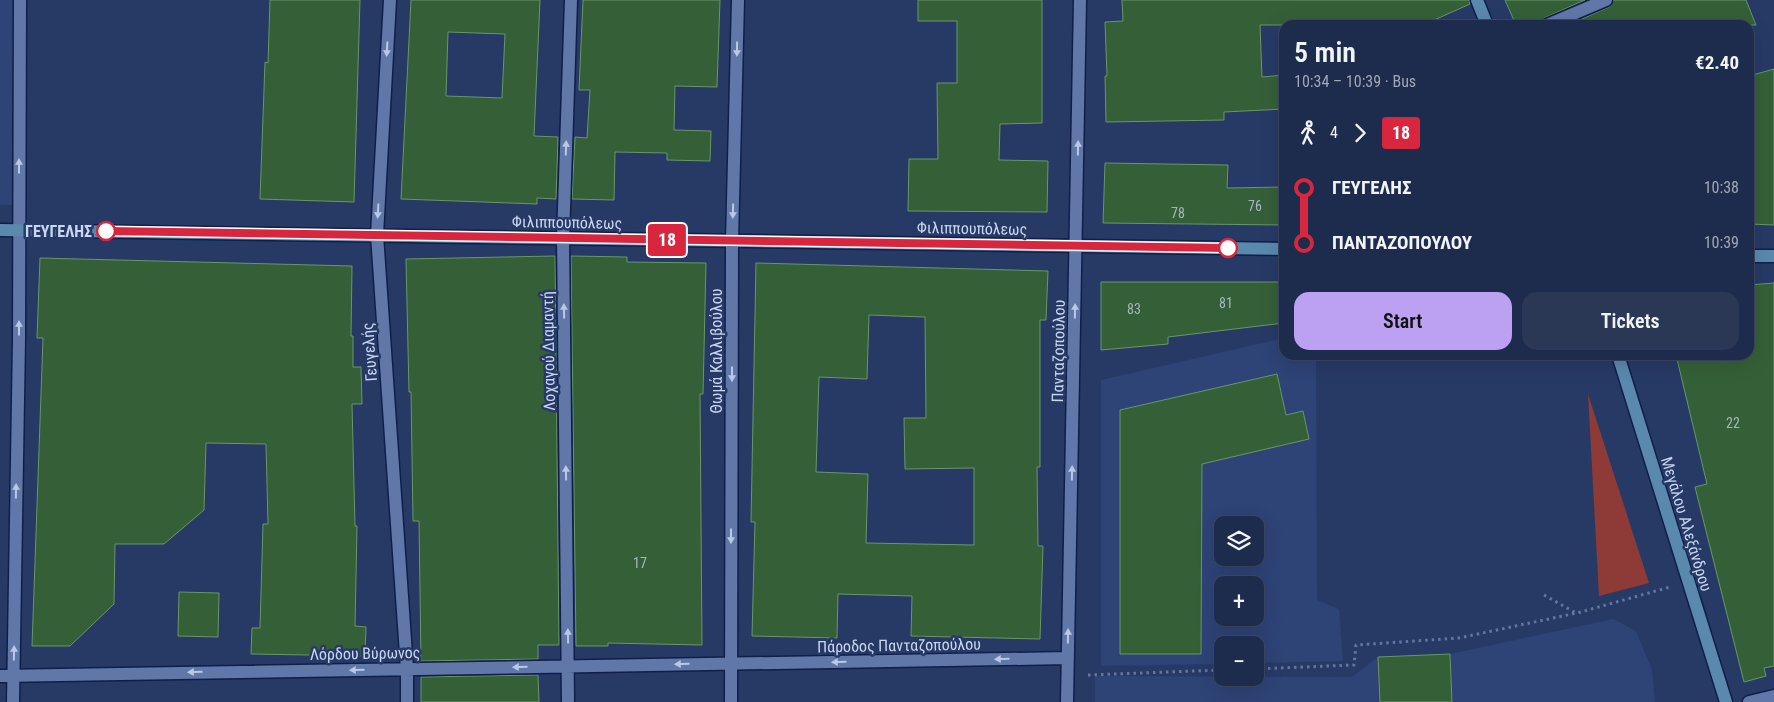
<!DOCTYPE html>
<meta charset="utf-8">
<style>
:root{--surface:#1d2c4c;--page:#2a3856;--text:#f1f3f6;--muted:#a0a7b5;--line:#3b4864;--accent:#bca0f2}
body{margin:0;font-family:"Roboto Condensed",sans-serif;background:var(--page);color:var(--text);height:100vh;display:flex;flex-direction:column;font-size:19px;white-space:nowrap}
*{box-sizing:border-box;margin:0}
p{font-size:16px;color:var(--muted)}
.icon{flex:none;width:28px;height:28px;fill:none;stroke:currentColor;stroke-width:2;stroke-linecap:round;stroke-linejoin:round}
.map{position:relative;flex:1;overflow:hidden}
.drawer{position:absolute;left:1279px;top:20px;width:475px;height:340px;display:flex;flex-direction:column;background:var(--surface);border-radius:15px;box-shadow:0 5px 20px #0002,0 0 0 1px var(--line)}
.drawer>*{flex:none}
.badge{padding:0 10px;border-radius:4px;font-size:18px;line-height:32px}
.buttons{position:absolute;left:1214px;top:516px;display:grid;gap:10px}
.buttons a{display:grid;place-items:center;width:50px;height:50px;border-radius:10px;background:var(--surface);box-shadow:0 5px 20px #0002,0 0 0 1px var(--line);font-size:25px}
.map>.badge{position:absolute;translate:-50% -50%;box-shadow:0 0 0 2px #fff}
.legs{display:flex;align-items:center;gap:8px;height:55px;padding:0 15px;font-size:16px}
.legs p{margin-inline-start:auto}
.headline{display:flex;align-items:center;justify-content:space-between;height:85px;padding:0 15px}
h1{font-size:28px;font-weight:600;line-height:38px}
.action{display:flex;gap:10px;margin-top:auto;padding:10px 15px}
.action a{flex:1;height:58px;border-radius:15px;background:var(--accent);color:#111;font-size:20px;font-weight:600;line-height:58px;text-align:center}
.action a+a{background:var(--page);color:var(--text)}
ul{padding:0 15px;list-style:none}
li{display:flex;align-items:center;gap:18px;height:55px;font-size:19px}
li i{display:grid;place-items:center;width:8px;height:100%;margin:0 6px;background:currentColor}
li i::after{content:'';width:12px;height:12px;margin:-6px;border:4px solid;border-radius:50%;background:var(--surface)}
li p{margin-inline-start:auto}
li:first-child i{background:linear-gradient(#0000 50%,currentColor 0)}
li:last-child i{background:linear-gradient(currentColor 50%,#0000 0)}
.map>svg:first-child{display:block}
.built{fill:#2e4376;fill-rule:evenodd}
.green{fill:#8e3a36}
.building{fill:#356037;stroke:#69966a;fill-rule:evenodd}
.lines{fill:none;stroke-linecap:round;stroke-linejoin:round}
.minor-casing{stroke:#0f1f49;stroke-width:15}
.secondary-casing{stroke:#0f1f49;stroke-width:15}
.path{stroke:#65769c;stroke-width:3;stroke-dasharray:2.5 4;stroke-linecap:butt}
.minor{stroke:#6077a8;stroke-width:12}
.secondary{stroke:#5a89ae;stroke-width:12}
.oneway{fill:#b9c8e7}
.line-1-casing{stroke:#fff;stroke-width:11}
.line-1{stroke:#d7263d;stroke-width:8}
.stop-1-dot{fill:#fff;stroke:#d7263d;stroke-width:2.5}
.labels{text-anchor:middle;stroke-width:5;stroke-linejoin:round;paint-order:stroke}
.number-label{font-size:14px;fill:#a4b8c3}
.street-label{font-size:16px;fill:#c9d6f2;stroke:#273a66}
.stop-label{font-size:16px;font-weight:bold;fill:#c9d6f2;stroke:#273a66;text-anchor:end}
</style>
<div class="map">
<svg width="1774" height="702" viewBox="0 0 1774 702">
<rect width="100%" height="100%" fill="#273a66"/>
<path class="built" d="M0,0H13L12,205H0Z
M1284,338V355H1316L1317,600L1339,609L1343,661L1255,663V645H1222V664L1101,666V380ZM1222,525H1255V558H1222ZM1222,585H1255V618H1222Z
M1613,619L1636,631L1652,670L1655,702H1095V676L1352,677L1378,657L1450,654Z"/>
<path class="green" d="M1588,394L1649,583L1599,596Z"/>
<path class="building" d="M270,0H360L354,202L260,199L265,62L268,63Z
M411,0H540L534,136L558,137L556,199L537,198V204L401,199ZM448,32L505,34L502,98L446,96Z
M583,0H720L717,87L675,86L674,130L711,131L710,161L667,160V153L615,152L614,200L572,199L575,137L587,138L590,90H579Z
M918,0H1042V123L1000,124L999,160L1048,161L1047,212L908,211L909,159H938L937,83H957V21H918Z
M1122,0H1469L1470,4L1423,25H1260L1262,77L1284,75V109L1224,112V120L1106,122L1105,76H1107L1105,22L1123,21Z
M1505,0H1585L1544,18L1539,25H1516Z
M1614,0H1746L1756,25H1568L1609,7Z
M1774,69V225L1749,224V76Z
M1105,163L1228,165L1227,188L1284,187V225L1103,223Z
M555,256L559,645H538V659L421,661L419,521H413L411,392H409L406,259Z
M571,256L627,257V262L706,263L703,394H700L702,645L608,643V646H576Z
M40,258L352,266L351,336H353V367H361L362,404H352L355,526H357L355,626L366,627L365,656L251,654L252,628H260L263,524H268L266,444L206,443L204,510L164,544H115L114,604L70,646H32L43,338H37Z
M756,263L1048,271L1046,320H1040V467H1037L1038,546H1043L1040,639L911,636L912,596L838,594L837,638L752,636L755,522H751ZM869,315L925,317L926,418H904L905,469L974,468V545L866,543L868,474L816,472L819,377L867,379Z
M1101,282H1284V323L1168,337V344L1101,350Z
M1774,283V666L1764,668L1766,676L1744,682L1695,487L1707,484L1676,355H1749V285Z
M1277,374L1286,415L1303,411L1309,439L1202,464L1201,654H1120V410Z
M179,592L219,593L218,637L178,636Z
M1450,654L1452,702H1380L1378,657Z
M538,675L539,702H421V677Z"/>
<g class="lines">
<defs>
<path id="minor" d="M390,0L377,235L407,669V702
M1547,25L1606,0
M0,676L1068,658
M13,702L19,339L20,0
M568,702L563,238L571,0
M731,702L732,241L738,0
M1067,702L1080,0
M1749,702L1774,696"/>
<path id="secondary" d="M1477,0L1487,25
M0,230L1284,249
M1749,256H1774
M1618,355L1726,702"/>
</defs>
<use href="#minor" class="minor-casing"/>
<use href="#secondary" class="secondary-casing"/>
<path class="path" d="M1544,595L1576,613
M1255,669L1354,665L1356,645L1459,638L1577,613L1670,587
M1088,675L1222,670"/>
<use href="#minor" class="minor"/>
<use href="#secondary" class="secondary"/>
</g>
<defs><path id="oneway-solid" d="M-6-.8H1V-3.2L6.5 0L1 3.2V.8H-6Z" transform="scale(1.25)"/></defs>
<g class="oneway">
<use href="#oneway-solid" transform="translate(387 49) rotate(93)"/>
<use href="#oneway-solid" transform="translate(737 49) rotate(91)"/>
<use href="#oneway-solid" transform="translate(566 148) rotate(-88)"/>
<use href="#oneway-solid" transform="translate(1078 148) rotate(-89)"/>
<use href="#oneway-solid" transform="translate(19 166) rotate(-90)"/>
<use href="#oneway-solid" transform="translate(378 211) rotate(93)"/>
<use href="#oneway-solid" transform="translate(733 211) rotate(91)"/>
<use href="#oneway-solid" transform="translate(564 311) rotate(-91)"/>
<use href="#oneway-solid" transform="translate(1075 311) rotate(-89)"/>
<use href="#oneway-solid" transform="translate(19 328) rotate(-90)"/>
<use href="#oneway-solid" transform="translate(732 374) rotate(90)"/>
<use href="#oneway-solid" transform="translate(566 473) rotate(-91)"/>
<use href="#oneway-solid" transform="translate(1072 473) rotate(-89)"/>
<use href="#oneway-solid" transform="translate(16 491) rotate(-89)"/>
<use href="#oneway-solid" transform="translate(731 536) rotate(90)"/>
<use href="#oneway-solid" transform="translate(568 636) rotate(-91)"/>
<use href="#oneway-solid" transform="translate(1068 636) rotate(-89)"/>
<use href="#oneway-solid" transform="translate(14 653) rotate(-89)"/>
<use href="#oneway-solid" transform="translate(1002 659) rotate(179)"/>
<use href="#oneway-solid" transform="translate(839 662) rotate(179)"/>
<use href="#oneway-solid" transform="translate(682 664) rotate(179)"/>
<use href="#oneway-solid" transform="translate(520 667) rotate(179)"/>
<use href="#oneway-solid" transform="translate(357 670) rotate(179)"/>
<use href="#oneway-solid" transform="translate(195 672) rotate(179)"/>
</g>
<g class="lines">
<defs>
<path id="line-1" d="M106,231L1228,248"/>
</defs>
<use href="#line-1" class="line-1-casing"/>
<use href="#line-1" class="line-1"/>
</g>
<g class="stop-1-dot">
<circle cx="106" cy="231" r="9"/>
<circle cx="1228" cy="248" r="9"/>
</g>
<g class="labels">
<g class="number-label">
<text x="1255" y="211">76</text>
<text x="1178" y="218">78</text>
<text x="1226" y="308">81</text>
<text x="1134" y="314">83</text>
<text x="1733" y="428">22</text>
<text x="640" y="568">17</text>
</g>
<g class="street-label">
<text transform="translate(567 222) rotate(1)" y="6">Φιλιππουπόλεως</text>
<text transform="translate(972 228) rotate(1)" y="6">Φιλιππουπόλεως</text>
<text transform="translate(548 351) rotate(-91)" y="6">Λοχαγού Διαμαντή</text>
<text transform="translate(716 351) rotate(-90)" y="6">Θωμά Καλλιβούλου</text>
<text transform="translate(1058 351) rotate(-89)" y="6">Πανταζοπούλου</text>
<text transform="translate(369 352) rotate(-94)" y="6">Γευγελής</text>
<text transform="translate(1687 524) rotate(73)" y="6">Μεγάλου Αλεξάνδρου</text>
<text transform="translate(899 645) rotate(-1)" y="6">Πάροδος Πανταζοπούλου</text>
<text transform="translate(365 653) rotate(-1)" y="6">Λόρδου Βύρωνος</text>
</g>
<g class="stop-label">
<text x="92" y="237">ΓΕΥΓΕΛΗΣ</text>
</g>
</g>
</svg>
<div class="buttons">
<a><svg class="icon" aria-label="layers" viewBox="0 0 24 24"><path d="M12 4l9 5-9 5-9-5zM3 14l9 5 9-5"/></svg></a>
<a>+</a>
<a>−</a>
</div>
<b class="badge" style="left:667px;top:240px;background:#d7263d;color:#fff">18</b>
<section class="drawer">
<div class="headline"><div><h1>5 min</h1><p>10:34 – 10:39 · Bus</p></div><b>€2.40</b></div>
<div class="legs"><svg class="icon" aria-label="walk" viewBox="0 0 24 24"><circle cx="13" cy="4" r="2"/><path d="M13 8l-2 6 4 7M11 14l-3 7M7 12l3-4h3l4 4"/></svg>4<svg class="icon" aria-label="forward" viewBox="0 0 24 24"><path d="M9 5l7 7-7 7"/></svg><b class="badge" style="background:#d7263d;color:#fff">18</b></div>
<ul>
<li><i style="color:#d7263d"></i><b>ΓΕΥΓΕΛΗΣ</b><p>10:38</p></li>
<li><i style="color:#d7263d"></i><b>ΠΑΝΤΑΖΟΠΟΥΛΟΥ</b><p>10:39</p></li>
</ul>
<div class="action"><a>Start</a><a>Tickets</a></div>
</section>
</div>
